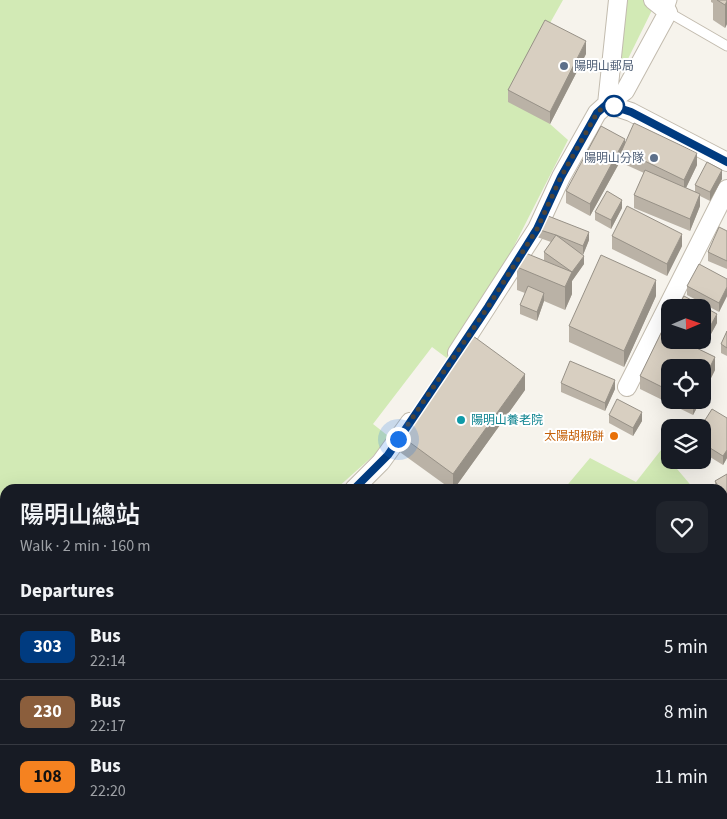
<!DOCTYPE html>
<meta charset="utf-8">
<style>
:root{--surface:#171b24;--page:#20242c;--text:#f1f3f6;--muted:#9ea1a6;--line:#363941}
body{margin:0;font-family:"Source Sans 3","Noto Sans TC",sans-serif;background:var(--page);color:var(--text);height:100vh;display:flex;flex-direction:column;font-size:19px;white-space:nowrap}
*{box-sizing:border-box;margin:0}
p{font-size:16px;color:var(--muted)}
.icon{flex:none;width:28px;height:28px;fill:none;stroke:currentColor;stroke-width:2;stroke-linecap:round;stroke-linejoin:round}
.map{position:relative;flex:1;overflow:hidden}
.drawer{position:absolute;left:0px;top:484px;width:728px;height:336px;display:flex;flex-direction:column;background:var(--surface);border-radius:15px 15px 0 0;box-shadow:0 5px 20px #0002}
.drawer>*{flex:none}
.badge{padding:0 10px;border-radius:8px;font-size:18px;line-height:32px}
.needle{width:32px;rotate:88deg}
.fabs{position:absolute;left:661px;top:299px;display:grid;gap:10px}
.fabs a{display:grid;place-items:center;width:50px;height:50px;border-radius:10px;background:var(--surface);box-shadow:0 5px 20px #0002;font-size:25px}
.you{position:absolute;width:25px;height:25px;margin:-12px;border:4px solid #fff;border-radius:50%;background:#1a73e8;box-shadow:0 0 0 8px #1a73e833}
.map>.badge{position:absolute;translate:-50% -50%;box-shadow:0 0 0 2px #fff}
h2{padding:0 20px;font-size:19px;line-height:45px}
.round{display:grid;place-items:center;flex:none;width:52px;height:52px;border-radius:10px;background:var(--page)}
.summary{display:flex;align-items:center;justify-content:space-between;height:85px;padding:0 20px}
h1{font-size:24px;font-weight:600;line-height:38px}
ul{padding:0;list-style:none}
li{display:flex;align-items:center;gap:15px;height:65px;padding:0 20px;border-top:1px solid var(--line)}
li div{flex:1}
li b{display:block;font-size:19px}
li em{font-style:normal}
li .badge{min-width:55px;font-weight:700;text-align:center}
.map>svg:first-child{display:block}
.green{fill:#d2eab5}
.water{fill:#a9d4f2}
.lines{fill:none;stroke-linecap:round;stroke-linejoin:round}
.lane-casing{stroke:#c2bbae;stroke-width:11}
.street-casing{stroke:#c2bbae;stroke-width:20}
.lane{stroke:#fff;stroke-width:9}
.street{stroke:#fff;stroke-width:18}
.wall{fill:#bab2a6}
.shaded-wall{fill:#979187}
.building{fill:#d8cfc1;stroke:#979187}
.line-casing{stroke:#fff;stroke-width:11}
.line{stroke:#003b80;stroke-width:8}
.walk{stroke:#4b4439;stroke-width:5;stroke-dasharray:0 9}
.service-dot{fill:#5c6f8a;stroke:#fff;stroke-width:2}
.stop-dot{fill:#fff;stroke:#003b80;stroke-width:2.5}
.culture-dot{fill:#0f9aa8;stroke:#fff;stroke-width:2}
.food-dot{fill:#e8710a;stroke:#fff;stroke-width:2}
.labels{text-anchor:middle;stroke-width:4;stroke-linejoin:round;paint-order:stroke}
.service-label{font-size:12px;fill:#4e5e75;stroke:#fff;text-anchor:start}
.culture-label{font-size:12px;fill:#0d838f;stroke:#fff;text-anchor:start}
.food-label{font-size:12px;fill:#c56008;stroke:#fff;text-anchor:end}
</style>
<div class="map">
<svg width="727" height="819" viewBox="0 0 727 819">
<rect width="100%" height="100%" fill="#f6f3ec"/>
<path class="green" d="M0,0H563L545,32L550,124L568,140L484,305L448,359L432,347L373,424L392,439L336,489H5V673L0,675Z
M622,0H657L624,67L616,59Z
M661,450L694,489H564L590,458L636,482Z
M723,546L727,547V819H579L574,815H722Z
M18,815H340L336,819H18Z"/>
<path class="water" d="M722,634H727V666H723Z"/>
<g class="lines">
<defs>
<path id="lane" d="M672,0L668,12L727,46
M362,815L363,819"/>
<path id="street" d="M607,104L631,112L727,162
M607,104L618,0
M457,353L537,229L561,177L597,113L607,104L625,91L668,12L653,0
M627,387L727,189
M354,489L381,462L410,422
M0,686L5,684
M571,815L575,819
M347,819L350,815"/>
</defs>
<use href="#lane" class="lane-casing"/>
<use href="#street" class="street-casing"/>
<use href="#lane" class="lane"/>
<use href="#street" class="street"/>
</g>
<path class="wall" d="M711,0H727V24L725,28L713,20V3L711,2Z
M586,54L550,124L508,102V90Z
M625,143L697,165L686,188L695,192V185L722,179L710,201L700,196V206L690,231L634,208V195L644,173L622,163V158L590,216L566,203V191Z
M622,208L611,229L595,220V212Z
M537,229L589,240L583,255L580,253L584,264L572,281V280V294L565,310L544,301L537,321L520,314V305L525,293L517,290V267L544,260V252L551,242L537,237Z
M727,231V269L708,261V252Z
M612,236L682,246L667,276L612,249Z
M727,279V296L719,312L687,295V286Z
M656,296L624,367L569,342V326Z
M702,308L717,323L706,343L702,340Z
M662,331L670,335V340H680L715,357V370L702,396V368H670V400H701L693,415L640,389V376Z
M727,331V356L721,353V344Z
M561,383L615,389L605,411L561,392Z
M525,390L454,489H451L397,450V433Z
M609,415L642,421L633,436L609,423Z
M727,418V458L723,465L702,452V428Z
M727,474V509L722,501V489H715V481Z
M83,815H120L122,819H84Z"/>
<path class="shaded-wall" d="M727,1V24L725,28V5Z
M586,41V54L550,124V112Z
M625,139V151L622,150V158L590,216V204Z
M697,153V165L684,192V180Z
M722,170V179L710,201V192Z
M700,194V206L690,231V219Z
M622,200V208L611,229V220Z
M589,232V240L583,255V246Z
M682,234V246L667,276V264Z
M584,256V264L572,281V272Z
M572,272V294L565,310V287Z
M656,280V296L624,367V351Z
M727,287V296L719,312V303Z
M544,293V301L537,321V312Z
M717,314V323L706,343V334Z
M715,357V370L702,396V383Z
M525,374V390L454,489H453V474Z
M615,380V389L605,411V403Z
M694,400H701L693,415V402Z
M642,412V421L633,436V428Z
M727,450V458L723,465V456Z
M5,626V635L0,637V628Z
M179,815H183V819H177Z"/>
<path class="building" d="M717,0H727V1L725,5Z
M545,20L586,41L550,112L508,90Z
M634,123L697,153L684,180L622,150Z
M601,126L625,139L590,204L566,191Z
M707,162L722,170L710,192L695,185Z
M645,170L700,194L690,219L634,195Z
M607,191L622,200L611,220L595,212Z
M627,206L682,234L667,264L612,236Z
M543,214L589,232L583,246L556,235L584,256L572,272L544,252L556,235L537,229Z
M719,227L727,231V261L708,252Z
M523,252L572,272L565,287L517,267Z
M601,255L656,280L624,351L569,326Z
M699,264L727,279V287L719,303L687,286Z
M528,286L544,293L537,312L520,305Z
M684,296L717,314L706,334L702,332V308H677Z
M662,331L670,335V340H680L715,357L702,383V368H670V391L640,376Z
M727,331V348L721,344Z
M469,333L525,374L453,474L397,433Z
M570,361L615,380L605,403L561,383Z
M617,399L642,412L633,428L609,415Z
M712,409L727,418V450L723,456L702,443V428H700Z
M727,474V500L722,493V489H720L715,481Z
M5,596V626L0,628V598Z
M21,815H52L54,819H23Z
M87,815H120L122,819H88Z
M132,815H179L177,819H130Z
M194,815H251L250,819H193Z
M421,815H527L528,819H421Z"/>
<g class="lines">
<defs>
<path id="line" d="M354,489L388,455L488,307L537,229L561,177L597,113L607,104L631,112L727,162"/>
</defs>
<use href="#line" class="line-casing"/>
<use href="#line" class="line"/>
<path class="walk" d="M398,439L488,307L537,229L561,177L597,113L607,104L619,108L614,106"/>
</g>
<g class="service-dot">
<circle cx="564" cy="66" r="5"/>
<circle cx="654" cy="158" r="5"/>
</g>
<circle class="stop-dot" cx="614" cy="106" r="10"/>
<circle class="culture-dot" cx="461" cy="420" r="5"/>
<circle class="food-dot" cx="614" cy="436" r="5"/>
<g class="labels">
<g class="service-label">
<text x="574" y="70">陽明山郵局</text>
<text x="644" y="162" text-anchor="end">陽明山分隊</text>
</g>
<g class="culture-label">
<text x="471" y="424">陽明山養老院</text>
</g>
<g class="food-label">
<text x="604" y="440">太陽胡椒餅</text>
</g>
</g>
</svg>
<div class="fabs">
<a><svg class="needle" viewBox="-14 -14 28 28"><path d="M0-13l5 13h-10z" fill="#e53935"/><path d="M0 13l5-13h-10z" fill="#9ea1a6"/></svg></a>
<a><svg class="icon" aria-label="locate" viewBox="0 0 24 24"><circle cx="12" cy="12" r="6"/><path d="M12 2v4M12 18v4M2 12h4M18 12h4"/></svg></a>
<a><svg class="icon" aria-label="layers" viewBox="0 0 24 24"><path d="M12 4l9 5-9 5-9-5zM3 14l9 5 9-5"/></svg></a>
</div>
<div class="you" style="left:398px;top:439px"></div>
<section class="drawer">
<div class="summary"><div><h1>陽明山總站</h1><p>Walk · 2 min · 160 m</p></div><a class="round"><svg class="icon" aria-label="heart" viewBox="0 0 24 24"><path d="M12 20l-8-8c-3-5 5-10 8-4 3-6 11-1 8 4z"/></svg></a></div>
<h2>Departures</h2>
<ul>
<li><span class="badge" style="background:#003b80;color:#fff">303</span><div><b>Bus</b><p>22:14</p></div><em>5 min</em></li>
<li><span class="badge" style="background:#8b5e3c;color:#fff">230</span><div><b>Bus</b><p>22:17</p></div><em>8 min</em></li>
<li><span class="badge" style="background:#f58220;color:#111">108</span><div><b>Bus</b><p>22:20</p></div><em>11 min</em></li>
</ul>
</section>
</div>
